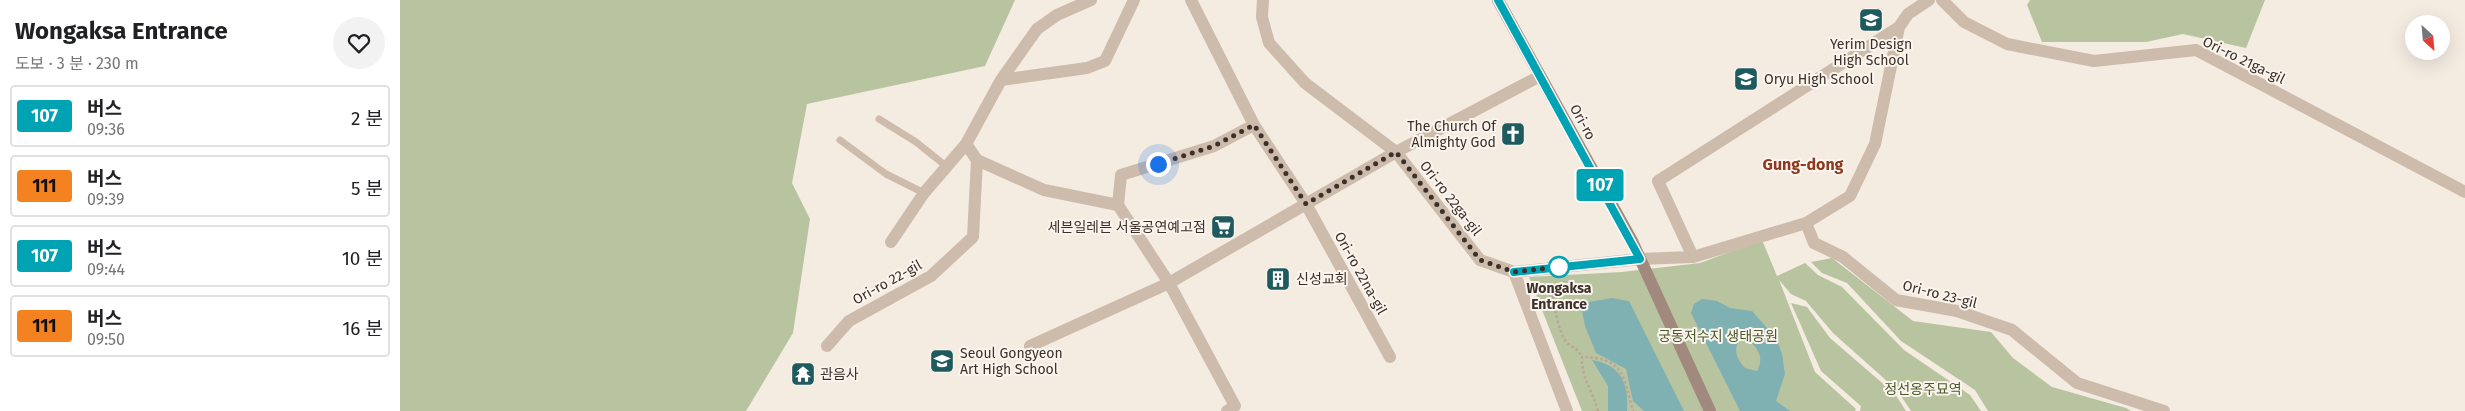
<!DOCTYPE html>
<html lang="ko">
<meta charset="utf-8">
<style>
:root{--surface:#fff;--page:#f2f2f2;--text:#202124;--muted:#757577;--line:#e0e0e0}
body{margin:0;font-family:"Fira Sans","Noto Sans KR",sans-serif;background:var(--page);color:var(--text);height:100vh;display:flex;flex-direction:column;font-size:19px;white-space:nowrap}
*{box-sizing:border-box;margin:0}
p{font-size:16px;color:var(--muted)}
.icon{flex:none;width:28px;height:28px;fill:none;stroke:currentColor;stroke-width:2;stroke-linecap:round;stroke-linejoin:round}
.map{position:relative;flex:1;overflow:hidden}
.details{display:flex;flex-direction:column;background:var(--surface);width:400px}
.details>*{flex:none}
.badge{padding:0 10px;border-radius:4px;font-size:18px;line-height:32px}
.needle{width:32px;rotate:154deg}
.fabs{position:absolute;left:2005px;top:15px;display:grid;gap:10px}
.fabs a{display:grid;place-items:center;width:45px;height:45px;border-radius:50%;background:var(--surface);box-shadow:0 5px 20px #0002;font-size:25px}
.you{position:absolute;width:25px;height:25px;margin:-12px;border:4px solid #fff;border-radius:50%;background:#1a73e8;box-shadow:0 0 0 8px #1a73e833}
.map>.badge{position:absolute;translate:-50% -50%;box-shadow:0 0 0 2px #fff}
.round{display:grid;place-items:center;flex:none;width:52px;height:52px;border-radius:26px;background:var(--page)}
.headline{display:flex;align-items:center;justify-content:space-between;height:85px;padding:0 15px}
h1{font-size:24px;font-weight:700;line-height:38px}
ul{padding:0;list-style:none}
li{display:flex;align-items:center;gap:15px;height:62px;margin:0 10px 8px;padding:0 5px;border:2px solid var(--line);border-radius:5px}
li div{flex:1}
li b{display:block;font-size:19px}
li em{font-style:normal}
li .badge{min-width:55px;font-weight:700;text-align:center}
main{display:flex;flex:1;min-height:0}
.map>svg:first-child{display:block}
.green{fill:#b8c4a0}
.water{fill:#7fb0b2;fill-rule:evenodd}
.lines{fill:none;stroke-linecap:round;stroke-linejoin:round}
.path{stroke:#b9a596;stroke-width:2.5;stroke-dasharray:2.5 2.5;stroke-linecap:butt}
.service{stroke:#cdbbac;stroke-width:7}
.minor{stroke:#cdbbac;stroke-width:12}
.secondary{stroke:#a18a7d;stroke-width:12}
.line-casing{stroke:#fff;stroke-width:11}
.line{stroke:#00a3b4;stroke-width:8}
.walk{stroke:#3b302b;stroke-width:5;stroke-dasharray:0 9}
.stop-dot{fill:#fff;stroke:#00a3b4;stroke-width:2.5}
.labels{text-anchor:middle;stroke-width:4;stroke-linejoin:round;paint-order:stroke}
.poi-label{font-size:14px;fill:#3b302b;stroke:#fbf5ee;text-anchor:start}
.street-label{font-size:14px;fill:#3b302b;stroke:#fbf5ee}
.stop-label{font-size:14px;font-weight:bold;fill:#3b302b;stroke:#fbf5ee}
.park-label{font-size:14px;fill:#4a5a2e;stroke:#fbf5ee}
.quarter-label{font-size:16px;font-weight:bold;fill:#8c3b22;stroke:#fbf5ee}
</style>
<main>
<section class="details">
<div class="headline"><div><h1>Wongaksa Entrance</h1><p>도보 · 3 분 · 230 m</p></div><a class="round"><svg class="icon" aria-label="heart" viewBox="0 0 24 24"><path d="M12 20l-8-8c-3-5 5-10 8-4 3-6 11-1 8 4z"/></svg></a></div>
<ul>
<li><span class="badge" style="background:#00a3b4;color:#fff">107</span><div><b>버스</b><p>09:36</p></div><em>2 분</em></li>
<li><span class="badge" style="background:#f58220;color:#111">111</span><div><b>버스</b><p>09:39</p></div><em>5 분</em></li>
<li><span class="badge" style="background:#00a3b4;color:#fff">107</span><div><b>버스</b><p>09:44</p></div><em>10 분</em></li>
<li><span class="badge" style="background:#f58220;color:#111">111</span><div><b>버스</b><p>09:50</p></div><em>16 분</em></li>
</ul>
</section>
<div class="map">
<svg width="2065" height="411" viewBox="0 0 2065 411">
<rect width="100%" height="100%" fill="#f4ebe1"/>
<path class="green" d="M0,0H615L585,66L407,104L392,183L410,219L393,333L346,411H0Z
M1630,0H1865L1846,48L1783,34L1746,42H1642L1627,5Z
M1362,240L1377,276L1405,263L1418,275L1442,287L1504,350L1570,395L1581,411H1511L1497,390L1433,333L1406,301L1391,294L1379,280L1415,372L1456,409L1455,411H1182L1129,277L1222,272L1300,263Z
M1432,258L1513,321L1591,332L1613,358L1652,387L1726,408L1731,411H1588L1575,390L1501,341L1447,283L1422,273L1411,262Z
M1391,303L1407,307L1430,338L1495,394L1506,411H1460L1461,406L1421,371Z"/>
<path class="water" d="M1212,298L1229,301L1284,411H1244L1233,401L1226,369L1196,353L1185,326L1181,306L1184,303Z
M1302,299L1317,301L1330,308L1352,311L1376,338L1382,354L1385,374L1376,401L1390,411H1340L1291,313L1294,304ZM1344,335C1355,346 1366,355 1357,371L1345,368C1335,357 1332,347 1344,335Z
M1192,360C1221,365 1229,383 1227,411H1208V386Z"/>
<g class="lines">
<path class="path" d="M1139,284L1153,292C1153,303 1159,334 1167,343C1173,348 1178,349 1182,357
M1153,292L1165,282
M1198,411C1193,391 1181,378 1182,357C1225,358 1223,376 1233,411"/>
<path class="service" d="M479,119L516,142L546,166
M440,140L486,174L524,193"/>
<path class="minor" d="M791,0L854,125L906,204L990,357
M863,0L862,17L869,43L905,83L996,152L1080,260L1114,272L1167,411
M1542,0L1564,22L1607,44L1694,61L1796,50L2065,192
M601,80L687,68L705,61L734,0
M577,160L644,190L718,205
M1406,223L1414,243L1443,257L1496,300L1557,311L1612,330L1677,383L1764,411
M491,242L524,193L566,144
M1293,257L1258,181L1499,27
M1114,272L1240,259L1293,257L1406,223L1450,196L1475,144L1499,27L1508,14L1529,0
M427,346L449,321L531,276L573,237L577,160L566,144L601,80L637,29L657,15L691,0
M630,346L769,283L996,152L1140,76
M827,411L835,406L769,283L718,205L721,175L814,146L854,125"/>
<path class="secondary" d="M1098,0L1232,241L1310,411"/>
</g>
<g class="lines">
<defs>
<path id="line" d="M1098,0L1240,259L1114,272"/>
</defs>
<use href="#line" class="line-casing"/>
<use href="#line" class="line"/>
<path class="walk" d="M758,164L814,146L854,125L906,204L996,152L1080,260L1114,272L1159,267"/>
</g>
<defs>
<symbol id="school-square" viewBox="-11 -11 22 22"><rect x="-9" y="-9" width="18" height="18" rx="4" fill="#1f5a5e" stroke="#fbf5ee"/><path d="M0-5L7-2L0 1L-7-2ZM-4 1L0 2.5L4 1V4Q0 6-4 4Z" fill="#fff"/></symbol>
<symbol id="church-square" viewBox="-11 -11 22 22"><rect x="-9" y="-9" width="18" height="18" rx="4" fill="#1f5a5e" stroke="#fbf5ee"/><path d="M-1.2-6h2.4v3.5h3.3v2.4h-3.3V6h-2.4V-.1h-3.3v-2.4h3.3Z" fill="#fff"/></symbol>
<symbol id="supermarket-square" viewBox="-11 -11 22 22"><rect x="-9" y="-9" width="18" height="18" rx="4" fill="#1f5a5e" stroke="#fbf5ee"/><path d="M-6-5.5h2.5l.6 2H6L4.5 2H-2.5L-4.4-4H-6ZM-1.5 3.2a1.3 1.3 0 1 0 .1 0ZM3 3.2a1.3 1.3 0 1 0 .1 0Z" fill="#fff"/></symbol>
<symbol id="building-square" viewBox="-11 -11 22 22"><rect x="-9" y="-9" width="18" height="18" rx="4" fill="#1f5a5e" stroke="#fbf5ee"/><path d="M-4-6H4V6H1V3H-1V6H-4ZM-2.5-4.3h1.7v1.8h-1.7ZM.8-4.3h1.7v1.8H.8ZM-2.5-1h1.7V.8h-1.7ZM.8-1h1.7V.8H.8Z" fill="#fff"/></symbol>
<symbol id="temple-square" viewBox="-11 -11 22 22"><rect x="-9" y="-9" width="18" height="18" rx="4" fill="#1f5a5e" stroke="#fbf5ee"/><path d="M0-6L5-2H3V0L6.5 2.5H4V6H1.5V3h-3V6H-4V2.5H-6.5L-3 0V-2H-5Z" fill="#fff"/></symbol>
</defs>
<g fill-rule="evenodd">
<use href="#school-square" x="1457" y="6" width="28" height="28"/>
<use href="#school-square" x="1332" y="65" width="28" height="28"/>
<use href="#church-square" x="1099" y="120" width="28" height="28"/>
<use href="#supermarket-square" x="809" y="213" width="28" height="28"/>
<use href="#building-square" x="864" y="265" width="28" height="28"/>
<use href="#school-square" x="528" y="347" width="28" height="28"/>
<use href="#temple-square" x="389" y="360" width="28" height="28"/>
</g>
<circle class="stop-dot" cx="1159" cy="267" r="10"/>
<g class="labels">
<g class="poi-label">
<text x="1471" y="49" text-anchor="middle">Yerim Design<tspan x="1471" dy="16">High School</tspan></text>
<text x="1364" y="84">Oryu High School</text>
<text x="1096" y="131" text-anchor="end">The Church Of<tspan x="1096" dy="16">Almighty God</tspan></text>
<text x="806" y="232" text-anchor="end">세븐일레븐 서울공연예고점</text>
<text x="896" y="284">신성교회</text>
<text x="560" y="358">Seoul Gongyeon<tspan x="560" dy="16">Art High School</tspan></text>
<text x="420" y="379">관음사</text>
</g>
<g class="street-label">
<text transform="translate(1844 60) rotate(26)" y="5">Ori-ro 21ga-gil</text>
<text transform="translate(1183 122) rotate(61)" y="5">Ori-ro</text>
<text transform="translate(1051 198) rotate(52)" y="5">Ori-ro 22ga-gil</text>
<text transform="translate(961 273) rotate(61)" y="5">Ori-ro 22na-gil</text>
<text transform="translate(487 282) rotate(-29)" y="5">Ori-ro 22-gil</text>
<text transform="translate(1540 294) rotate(14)" y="5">Ori-ro 23-gil</text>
</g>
<g class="stop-label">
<text x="1159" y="293">Wongaksa<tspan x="1159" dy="16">Entrance</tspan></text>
</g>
<g class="park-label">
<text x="1318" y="341">궁동저수지 생태공원</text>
<text x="1523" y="394">정선옹주묘역</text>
</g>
<g class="quarter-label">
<text x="1403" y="170">Gung-dong</text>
</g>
</g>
</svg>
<div class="fabs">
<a><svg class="needle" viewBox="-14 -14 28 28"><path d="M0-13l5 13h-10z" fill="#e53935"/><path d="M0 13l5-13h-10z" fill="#757577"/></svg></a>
</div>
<div class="you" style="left:758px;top:164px"></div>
<b class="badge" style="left:1200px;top:185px;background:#00a3b4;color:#fff">107</b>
</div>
</main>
